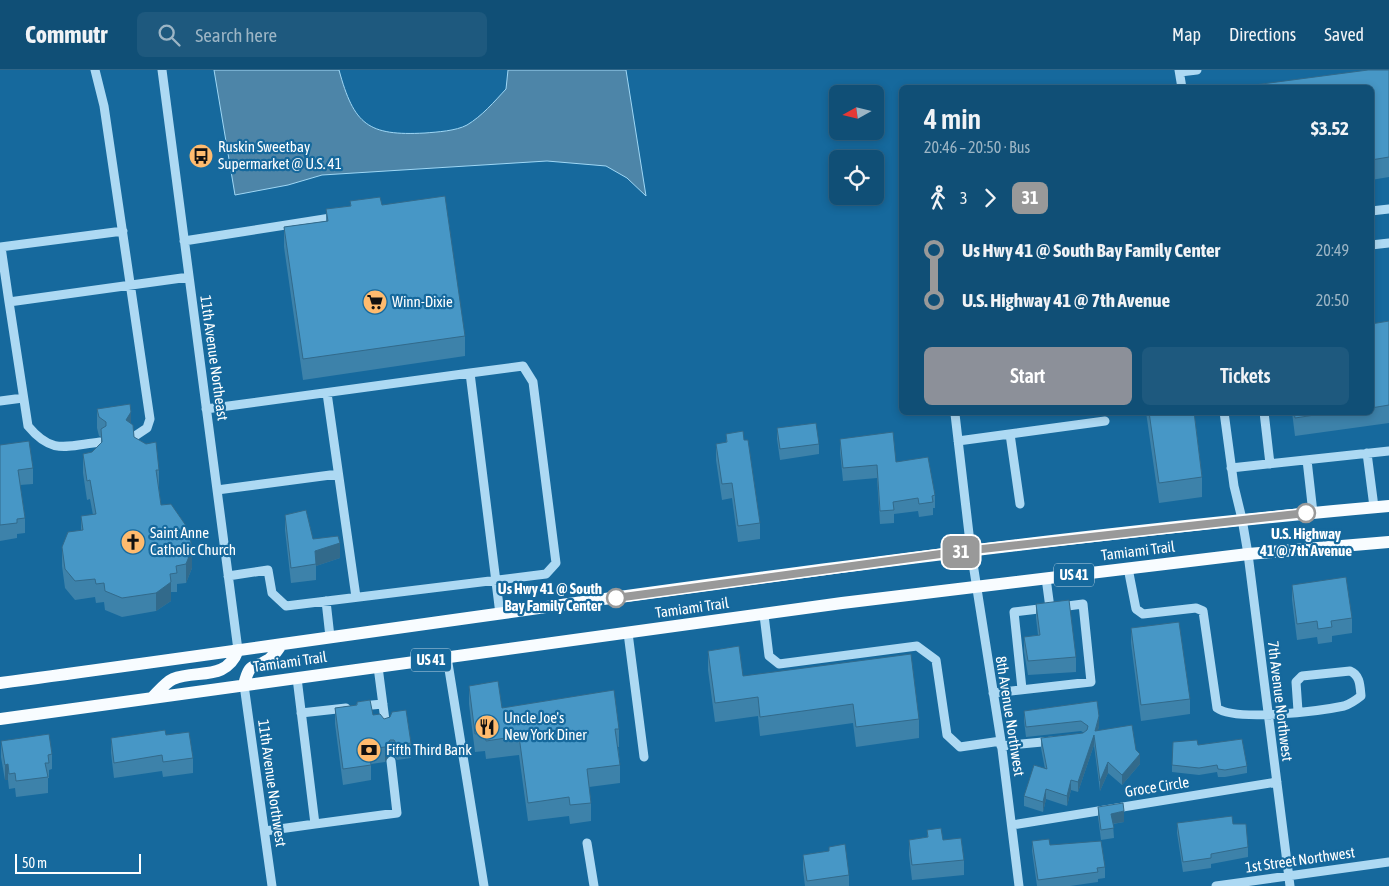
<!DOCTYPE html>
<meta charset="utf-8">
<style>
:root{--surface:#104f76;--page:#1e597e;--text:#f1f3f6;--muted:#9cb5c5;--line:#306688;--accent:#8c9099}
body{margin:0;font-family:"Asap Condensed",sans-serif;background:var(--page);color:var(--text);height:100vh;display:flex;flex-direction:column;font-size:19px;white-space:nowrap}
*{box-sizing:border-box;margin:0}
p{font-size:16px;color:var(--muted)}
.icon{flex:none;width:28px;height:28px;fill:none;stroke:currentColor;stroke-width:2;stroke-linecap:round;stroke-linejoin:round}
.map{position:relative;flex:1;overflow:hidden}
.panel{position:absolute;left:899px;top:15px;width:475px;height:330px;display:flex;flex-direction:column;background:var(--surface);border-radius:8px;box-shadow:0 2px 8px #0003,0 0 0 1px var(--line)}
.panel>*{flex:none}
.badge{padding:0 10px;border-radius:8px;font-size:18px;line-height:32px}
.needle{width:32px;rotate:262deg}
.buttons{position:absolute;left:829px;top:15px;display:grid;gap:10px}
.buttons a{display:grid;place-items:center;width:55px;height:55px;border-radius:8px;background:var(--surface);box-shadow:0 2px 8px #0003,0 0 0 1px var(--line);font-size:25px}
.scale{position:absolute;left:15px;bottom:12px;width:126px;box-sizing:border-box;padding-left:5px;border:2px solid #fff;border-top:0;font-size:14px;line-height:18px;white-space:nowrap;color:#fff;-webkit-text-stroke:4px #16699d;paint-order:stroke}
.map>.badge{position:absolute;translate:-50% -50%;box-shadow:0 0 0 2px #fff}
.legs{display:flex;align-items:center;gap:8px;height:55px;padding:0 25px;font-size:16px}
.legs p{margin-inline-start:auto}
.headline{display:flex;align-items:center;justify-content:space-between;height:85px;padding:0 25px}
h1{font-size:28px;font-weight:600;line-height:38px}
.button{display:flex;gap:10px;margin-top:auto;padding:10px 25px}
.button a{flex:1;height:58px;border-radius:8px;background:var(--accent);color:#fff;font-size:20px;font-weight:600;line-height:58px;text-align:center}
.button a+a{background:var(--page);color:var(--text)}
ul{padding:0 25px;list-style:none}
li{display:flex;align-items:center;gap:18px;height:50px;font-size:19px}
li i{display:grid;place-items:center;width:8px;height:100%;margin:0 6px;background:currentColor}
li i::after{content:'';width:12px;height:12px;margin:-6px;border:4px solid;border-radius:50%;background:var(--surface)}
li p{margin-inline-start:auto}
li:first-child i{background:linear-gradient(#0000 50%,currentColor 0)}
li:last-child i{background:linear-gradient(currentColor 50%,#0000 0)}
header{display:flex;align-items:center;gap:30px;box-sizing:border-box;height:70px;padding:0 25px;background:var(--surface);border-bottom:1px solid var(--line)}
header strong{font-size:24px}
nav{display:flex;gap:28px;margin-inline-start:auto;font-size:18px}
.search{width:350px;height:45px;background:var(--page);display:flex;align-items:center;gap:12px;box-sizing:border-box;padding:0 18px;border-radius:8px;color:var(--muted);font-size:19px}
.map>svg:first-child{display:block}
.water{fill:#4d85a8;stroke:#9fd7f5}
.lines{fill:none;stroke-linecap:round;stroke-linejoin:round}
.minor{stroke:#add9f3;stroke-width:9}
.major{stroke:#f8fcff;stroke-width:12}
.wall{fill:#3d82aa}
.shaded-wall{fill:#326a8b}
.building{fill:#4797c6;stroke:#326a8b}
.line-1-casing{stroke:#fff;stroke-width:11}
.line-1{stroke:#999;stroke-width:8}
.stop-1-dot{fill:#fff;stroke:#999;stroke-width:2.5}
.labels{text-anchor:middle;stroke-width:4.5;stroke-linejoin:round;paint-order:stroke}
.shield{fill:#16699d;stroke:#b9d2e2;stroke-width:1}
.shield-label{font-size:14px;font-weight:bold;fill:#fff}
.poi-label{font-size:15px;fill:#fff;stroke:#16699d;text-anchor:start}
.street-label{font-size:15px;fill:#fff;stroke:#16699d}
.stop-label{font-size:15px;font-weight:bold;fill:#fff;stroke:#16699d}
</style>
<header>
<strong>Commutr</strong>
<div class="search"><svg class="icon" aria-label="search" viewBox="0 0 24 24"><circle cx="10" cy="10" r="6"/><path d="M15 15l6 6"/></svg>Search here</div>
<nav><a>Map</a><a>Directions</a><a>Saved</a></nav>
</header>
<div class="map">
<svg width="1389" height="816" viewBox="0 0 1389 816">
<rect width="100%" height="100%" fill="#16699d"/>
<path class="water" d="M214,0H339C354,55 368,66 425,63C437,62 456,61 467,55C482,46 494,32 506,19L508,0H626L646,126L627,108L606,96L547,91L322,105L288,115L235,125Z"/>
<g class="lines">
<path class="minor" d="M95,0L104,36L150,349L147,358L132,368
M162,0L238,580
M1179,0L1182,18
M1180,2L1197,0
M1371,141L1389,139
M184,171L337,147
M1371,175L1389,173
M0,177L123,161
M1,177L9,232
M327,323L356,527
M0,331L23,328
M206,339L470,303L500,544
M1224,342L1234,416L1242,449L1248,484L1290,816
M1264,342L1270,394
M955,344L971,481L1001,671L1019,816
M1010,364L1020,434
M958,371L1105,351
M100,372C66,376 52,385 28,356L9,232L189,207
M1367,383L1374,437
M1307,390L1313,443
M1231,398L1389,381
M217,420L338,404
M1128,498L1136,539L1143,544L1196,538L1203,541L1217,638C1236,652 1320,641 1344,636C1350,634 1356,630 1361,626C1360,615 1360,605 1350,601L1302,606L1296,612L1298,641
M228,506L268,500L272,523L286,536L546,504L556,493L533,312L523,296L470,303
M1046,508L1050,538
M326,531L330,567
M764,545L769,586L779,594L917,576L936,590L947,665L960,677L1001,671
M628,563L644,687
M447,587L484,816
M378,597L386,658
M297,608L315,754L397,743L391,691
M244,615L272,816
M1022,619L1014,542L1047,538
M993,623L1091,612L1083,534L1060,537
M361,636L383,634
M301,643L346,638
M1001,676L1053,671
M1012,755L1277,712
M265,761L315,754
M587,773L594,816
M1216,816L1389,792"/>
<path class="major" d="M0,613C463,551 924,477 1389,436
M244,615C250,590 253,600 268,590C274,587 278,578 282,574
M152,628C158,622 166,612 173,609C197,599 226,612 238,580
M0,649L842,533L1248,484L1389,472"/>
</g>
<path class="wall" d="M1389,0V107L1371,110V18Z
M350,131L382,135L465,266V286L303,310L284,177V157L326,151V139L350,136Z
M1389,251V353L1295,366L1292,342H1371V254Z
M97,339L131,354L134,367L159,400V419L161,435L192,498L186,513L177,514V522H171V531L156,541L122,547L105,540L104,532L96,533L95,527L75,530L65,518L62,496V477L81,460V446L93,445L90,429L87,430L83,403V384L92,382L101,374V367L99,366L97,358Z
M1146,342H1194L1202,407V427L1159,433Z
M777,358L819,374V384L780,390L777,369Z
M726,364L760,453V469L738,472L732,428L722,430L716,390V374L726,373Z
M840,369L896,392L935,425V438H933V445L919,447L918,441L894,444V453L880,454L877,408L843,411L840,382Z
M0,375L33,398V414L20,415L25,448V463L17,464V468L0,471Z
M285,445L313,469L340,488L316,496V510L291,513L285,460Z
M1292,515L1352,548V563L1332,566V572L1318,574L1317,567L1297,570L1292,530Z
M1036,534L1076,587V602L1028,605L1024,582V567L1038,565L1036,548Z
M1131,558L1190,629V644L1141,651L1131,573Z
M708,581L743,606L919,649V668L856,677L853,653L760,666L758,646L715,652L708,600Z
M469,616L502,638L619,659V677H618L620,695V713L589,717L591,733V751L570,754L569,746L528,751L519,685L486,689L485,681L475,682L469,634Z
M1097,631L1099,656L1098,660L1136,680L1140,694L1122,715L1108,703L1100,721L1094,675L1078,722L1071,720L1067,736L1046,729L1043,742L1024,736V726L1045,699L1041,678V668L1084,663L1081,661L1026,667L1024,651V641Z
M357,632L373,645L384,649L411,673V688L397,690L394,686L390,685L385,692L371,694V710L343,715L335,654V638L357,635Z
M166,665L193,688V703L163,707L162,701L114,708L111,683V668Z
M1,671L52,684V699L49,700V708H48V723L16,727L15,718L9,719L8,710H5L1,687Z
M1198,675L1247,696V703L1225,707H1218L1217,702L1199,705L1172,702V695Z
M1098,737L1124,752L1113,754L1114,768L1101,770L1098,747Z
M1177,753L1233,754L1248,777V787L1211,794V798L1183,802L1177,763Z
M927,760L943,770L964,790V805L912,810L909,785V770L927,767Z
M1032,771L1050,775L1105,797V808L1098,809V812L1070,816H1037L1032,781Z
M829,777L849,805V816H805L803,800V785L829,781Z"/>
<path class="shaded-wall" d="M131,342V361L126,350Z
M340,473V488L316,496L315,481Z
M192,479V498L186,513V494Z
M171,512V531L156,541V523Z
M1099,646V656L1095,671V661Z
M1094,665V675L1078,722V712Z
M390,670V685L385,692V677Z
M1140,684V694L1122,715V705Z
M1108,692V703L1100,721V711Z
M8,694V710H5V695Z
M1071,710V720L1067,736V726Z
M1046,719V729L1043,742V732Z
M1124,741V752L1111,754V744Z"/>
<path class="building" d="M1368,0H1389V87L1371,90V18H1254V15Z
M445,126L465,266L303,289L284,157L328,151L326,139L351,136L350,131L380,127L382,135Z
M1389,251V335L1371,338V254Z
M130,334L131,342L126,350L133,355L134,367L146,374L156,372L159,400H156L161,435L171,434L189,460L192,479L186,494L176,496L177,503L170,504L171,512L156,523L122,528L105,521L104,513L96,514L95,509L75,511L65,499L62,477L68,462L83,460L81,446L96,444L90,410L87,411L83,384L92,382L102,372L101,359L106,356V352L99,347L97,339Z
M1149,342H1194L1202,407L1159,413Z
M1294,342H1334L1295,348Z
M816,353L819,374L780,379L777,358Z
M743,361L744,370H748L760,453L738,456L732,413L722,414L716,374L727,372L726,364Z
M893,362L896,392L928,387L935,425L932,426L933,432L919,434L918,428L893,432L894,440L880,441L877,395L843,398L840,369Z
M29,371L33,398L18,400L25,448L17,449V453L0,455V375Z
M306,440L313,469L338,466L340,473L315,481L316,494L291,498L285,445Z
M1346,507L1352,548L1331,551L1332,557L1318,559L1317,551L1297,554L1292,515Z
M1069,530L1076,587L1028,591L1024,567L1040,565L1036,534Z
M1179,552L1190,629L1141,635L1131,558Z
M739,576L743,606L911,584L919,649L856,657L853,634L760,647L758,627L715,633L708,581Z
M498,611L502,638L614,620L619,659H615L620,695L587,699L591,733L570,735L569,727L528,733L519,666L486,671L485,662L475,664L469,616Z
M370,630L373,645L380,644L384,649L390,647L392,642L406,640L411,673L397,675L394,670H390L385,677L369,679L371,695L343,699L335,638L357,635V632Z
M1097,631L1099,646L1095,661L1132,655L1136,680L1140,684L1122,705L1108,692L1100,711L1094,665L1078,712L1071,710L1067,726L1046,719L1043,732L1024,726L1034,695L1047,699L1041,668L1083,663L1087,660L1088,656L1081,651L1026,657L1024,641Z
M165,660L166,665L189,662L193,688L163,692L162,685L114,693L111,668Z
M49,664L52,684L48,685L49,693H45L48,707L16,711L15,703L9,704L8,694L5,695L1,671Z
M1242,669L1247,696L1225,700L1218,699L1217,695L1199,698L1172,695L1173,672L1197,670L1198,675Z
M1123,733L1124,741L1111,744L1114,758L1101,760L1098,737Z
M1232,746L1233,754H1246L1248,777L1211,784V788L1183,792L1177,753Z
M941,758L943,770L961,768L964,790L912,795L909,770L928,767L927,760Z
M1049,769L1050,775L1101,771L1105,797L1097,798L1098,802L1038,810L1032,771Z
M845,774L849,805L807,811L803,785L829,781V777Z"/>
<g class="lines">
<defs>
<path id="line-1" d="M616,528L955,482L1306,443"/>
</defs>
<use href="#line-1" class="line-1-casing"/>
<use href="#line-1" class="line-1"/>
</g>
<defs>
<symbol id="bus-disc" viewBox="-11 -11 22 22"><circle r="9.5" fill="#ffbb6e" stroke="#16699d"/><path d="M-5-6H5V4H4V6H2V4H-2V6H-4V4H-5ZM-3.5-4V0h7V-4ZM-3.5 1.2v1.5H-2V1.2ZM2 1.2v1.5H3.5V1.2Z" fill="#111"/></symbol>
<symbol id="supermarket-disc" viewBox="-11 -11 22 22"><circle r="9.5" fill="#ffbb6e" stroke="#16699d"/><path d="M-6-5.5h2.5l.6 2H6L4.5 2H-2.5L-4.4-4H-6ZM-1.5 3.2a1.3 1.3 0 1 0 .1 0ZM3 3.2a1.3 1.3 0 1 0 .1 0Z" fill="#111"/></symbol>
<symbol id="church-disc" viewBox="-11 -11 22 22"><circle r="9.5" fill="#ffbb6e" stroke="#16699d"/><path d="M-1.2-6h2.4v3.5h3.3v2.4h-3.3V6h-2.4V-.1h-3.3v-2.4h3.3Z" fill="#111"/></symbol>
<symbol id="restaurant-disc" viewBox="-11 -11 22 22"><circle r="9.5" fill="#ffbb6e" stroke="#16699d"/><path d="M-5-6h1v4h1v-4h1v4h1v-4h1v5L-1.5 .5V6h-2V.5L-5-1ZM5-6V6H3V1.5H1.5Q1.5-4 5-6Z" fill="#111"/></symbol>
<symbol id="bank-disc" viewBox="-11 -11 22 22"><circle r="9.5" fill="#ffbb6e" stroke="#16699d"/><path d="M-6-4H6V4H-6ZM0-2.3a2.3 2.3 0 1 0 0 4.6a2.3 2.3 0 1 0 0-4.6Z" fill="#111"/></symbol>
</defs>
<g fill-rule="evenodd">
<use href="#bus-disc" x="187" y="72" width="28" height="28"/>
<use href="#supermarket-disc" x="361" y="218" width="28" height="28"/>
<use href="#church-disc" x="119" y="458" width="28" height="28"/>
<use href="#restaurant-disc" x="473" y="643" width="28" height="28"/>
<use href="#bank-disc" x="355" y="666" width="28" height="28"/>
</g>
<g class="stop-1-dot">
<circle cx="1306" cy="443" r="9"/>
<circle cx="616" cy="528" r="9"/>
</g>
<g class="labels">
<g class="shield">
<rect x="1054" y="493.5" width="40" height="23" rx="4"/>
<rect x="411" y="578.5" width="40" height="23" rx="4"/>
</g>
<g class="shield-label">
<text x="1074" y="510">US 41</text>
<text x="431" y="595">US 41</text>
</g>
<g class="poi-label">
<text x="218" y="82">Ruskin Sweetbay<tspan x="218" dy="17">Supermarket @ U.S. 41</tspan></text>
<text x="392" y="237">Winn-Dixie</text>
<text x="150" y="468">Saint Anne<tspan x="150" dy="17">Catholic Church</tspan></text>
<text x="504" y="653">Uncle Joe's<tspan x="504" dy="17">New York Diner</tspan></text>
<text x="386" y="685">Fifth Third Bank</text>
</g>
<g class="street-label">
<text transform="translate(214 288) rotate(82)" y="5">11th Avenue Northeast</text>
<text transform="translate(1138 481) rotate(-7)" y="5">Tamiami Trail</text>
<text transform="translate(692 538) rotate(-8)" y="5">Tamiami Trail</text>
<text transform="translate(290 592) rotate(-8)" y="5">Tamiami Trail</text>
<text transform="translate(1280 631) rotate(83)" y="5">7th Avenue Northwest</text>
<text transform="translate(1010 646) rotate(81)" y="5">8th Avenue Northwest</text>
<text transform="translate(272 713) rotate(82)" y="5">11th Avenue Northwest</text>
<text transform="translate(1157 717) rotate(-9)" y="5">Groce Circle</text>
<text transform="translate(1300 790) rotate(-8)" y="5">1st Street Northwest</text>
</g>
<g class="stop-label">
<text x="1306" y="469">U.S. Highway<tspan x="1306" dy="17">41 @ 7th Avenue</tspan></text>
<text x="602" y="524" text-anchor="end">Us Hwy 41 @ South<tspan x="602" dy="17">Bay Family Center</tspan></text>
</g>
</g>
</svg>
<div class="buttons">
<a><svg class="needle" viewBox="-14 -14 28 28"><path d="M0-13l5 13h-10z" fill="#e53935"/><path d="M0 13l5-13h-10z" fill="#9cb5c5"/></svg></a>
<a><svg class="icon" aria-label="locate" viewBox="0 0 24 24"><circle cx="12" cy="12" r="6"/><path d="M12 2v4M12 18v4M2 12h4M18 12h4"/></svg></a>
</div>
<div class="scale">50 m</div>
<b class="badge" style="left:961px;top:482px;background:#999;color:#fff">31</b>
<section class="panel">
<div class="headline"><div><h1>4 min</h1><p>20:46 – 20:50 · Bus</p></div><b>$3.52</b></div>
<div class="legs"><svg class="icon" aria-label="walk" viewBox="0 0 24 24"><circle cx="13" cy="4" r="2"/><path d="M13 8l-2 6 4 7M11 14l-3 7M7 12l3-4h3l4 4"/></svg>3<svg class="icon" aria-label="forward" viewBox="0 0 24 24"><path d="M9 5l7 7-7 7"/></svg><b class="badge" style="background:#999;color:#fff">31</b></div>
<ul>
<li><i style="color:#999"></i><b>Us Hwy 41 @ South Bay Family Center</b><p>20:49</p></li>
<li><i style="color:#999"></i><b>U.S. Highway 41 @ 7th Avenue</b><p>20:50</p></li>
</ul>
<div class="button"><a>Start</a><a>Tickets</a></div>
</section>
</div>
